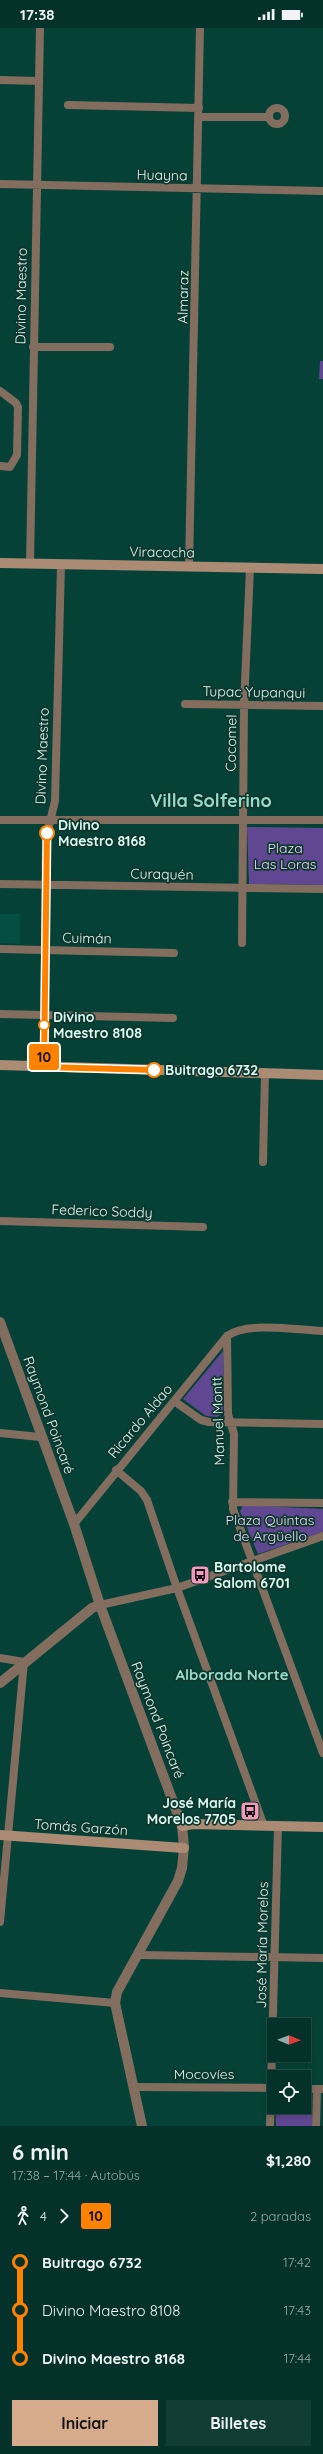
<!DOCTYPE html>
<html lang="es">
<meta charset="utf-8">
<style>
:root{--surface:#043129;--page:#123d35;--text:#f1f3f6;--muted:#97a9a8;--line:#254c46;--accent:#d6ab8b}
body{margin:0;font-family:Quicksand,sans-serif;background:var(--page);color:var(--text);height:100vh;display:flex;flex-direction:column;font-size:15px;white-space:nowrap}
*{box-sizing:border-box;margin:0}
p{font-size:13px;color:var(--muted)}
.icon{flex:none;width:22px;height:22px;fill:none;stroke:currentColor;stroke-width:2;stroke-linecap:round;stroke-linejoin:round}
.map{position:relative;height:2098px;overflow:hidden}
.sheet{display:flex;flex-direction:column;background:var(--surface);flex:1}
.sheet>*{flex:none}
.badge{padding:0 8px;border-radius:3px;font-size:14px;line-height:26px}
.needle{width:26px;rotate:91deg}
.buttons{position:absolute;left:267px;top:1990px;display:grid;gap:8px}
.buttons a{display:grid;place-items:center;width:44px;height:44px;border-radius:0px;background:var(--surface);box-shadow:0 2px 6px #0003,0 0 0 1px var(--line);font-size:20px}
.map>.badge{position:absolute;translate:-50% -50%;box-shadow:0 0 0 2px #fff}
.legs{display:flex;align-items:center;gap:6px;height:44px;padding:0 12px;font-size:13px}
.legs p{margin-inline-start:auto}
.overview{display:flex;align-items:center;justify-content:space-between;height:68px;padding:0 12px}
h1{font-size:22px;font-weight:800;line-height:30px}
.cta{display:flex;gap:8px;margin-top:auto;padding:8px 12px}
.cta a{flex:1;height:46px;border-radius:0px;background:var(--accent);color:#111;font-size:16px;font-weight:800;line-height:46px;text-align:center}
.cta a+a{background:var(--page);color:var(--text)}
ul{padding:0 12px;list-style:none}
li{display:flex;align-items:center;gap:14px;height:48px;font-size:15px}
li i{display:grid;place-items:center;width:6px;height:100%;margin:0 5px;background:currentColor}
li i::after{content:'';width:10px;height:10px;margin:-5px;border:3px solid;border-radius:50%;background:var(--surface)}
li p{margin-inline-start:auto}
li:first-child i{background:linear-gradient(#0000 50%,currentColor 0)}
li:last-child i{background:linear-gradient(currentColor 50%,#0000 0)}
.status{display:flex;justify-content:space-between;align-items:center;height:28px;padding:0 20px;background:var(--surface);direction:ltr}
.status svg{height:11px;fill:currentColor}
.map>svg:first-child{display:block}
.built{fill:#044e42}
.green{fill:#604791}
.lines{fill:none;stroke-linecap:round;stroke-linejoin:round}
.minor{stroke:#826d5f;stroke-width:8}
.tertiary{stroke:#826d5f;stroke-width:10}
.secondary{stroke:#ab8b74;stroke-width:10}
.line-1-casing{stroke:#fff;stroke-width:9}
.line-1{stroke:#ff8100;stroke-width:6}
.stop-1-dot{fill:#fff;stroke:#ff8100;stroke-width:2}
.labels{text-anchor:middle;stroke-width:3.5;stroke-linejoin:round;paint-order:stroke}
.street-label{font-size:14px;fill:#d8faf0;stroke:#0f352d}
.stop-label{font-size:14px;font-weight:bold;fill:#d8faf0;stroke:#0f352d;text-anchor:start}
.park-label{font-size:14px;fill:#e3dcf8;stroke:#0f352d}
.poi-label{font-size:14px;font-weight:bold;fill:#d8faf0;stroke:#0f352d;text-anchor:start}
.neighbourhood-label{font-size:15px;font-weight:bold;fill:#96dcca;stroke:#0f352d}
.district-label{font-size:18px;font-weight:bold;fill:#96dcca;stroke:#0f352d}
</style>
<div class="status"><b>17:38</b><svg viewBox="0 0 49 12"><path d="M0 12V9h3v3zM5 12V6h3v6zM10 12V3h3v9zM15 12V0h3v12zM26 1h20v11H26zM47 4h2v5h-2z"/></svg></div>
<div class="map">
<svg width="323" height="2098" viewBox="0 0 323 2098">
<rect width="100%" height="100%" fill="#054137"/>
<path class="built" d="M0,886H20V916L0,915Z"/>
<path class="green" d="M320,333H323V351H319Z
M247,799L323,800V857L249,856Z
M223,1323V1385L217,1389L206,1388L183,1371Z
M243,1477L323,1481V1504L258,1526L240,1483Z
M304,2066H312V2098H276V2079H304Z"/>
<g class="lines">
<path class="minor" d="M0,52L39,53
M68,77L199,80
M269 88a8 8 0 1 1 16 0a8 8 0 1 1-16 0Z
M199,89H269
M0,156L323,163
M33,319H110
M0,363L16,375L18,379L17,427L10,439L0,438
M30,536L40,0
M189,539L200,0
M185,676L323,678
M0,792H323
M0,856L323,861
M242,915L244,677L250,540
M0,921L174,925
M0,986L173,990
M44,1039L46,810L55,773L61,536
M263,1134L265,1045
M0,1193L203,1199
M227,1308L228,1386L234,1406L233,1481L323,1725
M174,1373L201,1392L209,1394L323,1396
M0,1405L40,1409
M116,1442L141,1463L147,1472L177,1560L264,1798
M232,1474L323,1475
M74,1496L227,1308C248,1293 297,1302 323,1303
M100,1577L177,1560L323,1508
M0,1630L24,1634L0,1894
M140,1927L323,1930
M0,1965L115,1975
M134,2059L274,2060
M304,2061H323
M270,2098L278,1798
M316,2098L317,2061"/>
<path class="tertiary" d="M0,1294L74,1496L100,1577L182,1798L184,1819L182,1840L178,1853L117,1964L115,1975L142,2098
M0,1655L92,1580L100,1577"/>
<path class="secondary" d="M0,535L323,541
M0,1037L323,1047
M182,1798L193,1796L323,1799
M0,1807L184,1820"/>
</g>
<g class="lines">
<defs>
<path id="line-1" d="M47,805L44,1039L154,1042"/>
</defs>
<use href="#line-1" class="line-1-casing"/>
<use href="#line-1" class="line-1"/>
</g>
<defs>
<symbol id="bus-square" viewBox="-11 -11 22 22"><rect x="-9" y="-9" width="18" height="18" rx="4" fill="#ef9ab8" stroke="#0f352d"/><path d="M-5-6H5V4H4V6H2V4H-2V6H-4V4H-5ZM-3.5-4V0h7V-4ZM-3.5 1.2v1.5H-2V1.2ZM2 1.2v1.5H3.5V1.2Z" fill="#111"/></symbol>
</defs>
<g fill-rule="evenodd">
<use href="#bus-square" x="189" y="1536" width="22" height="22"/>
<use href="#bus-square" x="239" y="1772" width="22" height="22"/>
</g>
<g class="stop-1-dot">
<circle cx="47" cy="805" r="7"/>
<circle cx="44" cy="997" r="5"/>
<circle cx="154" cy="1042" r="7"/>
</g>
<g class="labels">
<g class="street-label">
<text transform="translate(162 147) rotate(1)" y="5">Huayna</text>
<text transform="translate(21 268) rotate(-89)" y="5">Divino Maestro</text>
<text transform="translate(183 269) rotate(-89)" y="5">Almaraz</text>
<text transform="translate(162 524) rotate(1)" y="5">Viracocha</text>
<text transform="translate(254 664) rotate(1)" y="5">Tupac Yupanqui</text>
<text transform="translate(231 715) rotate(-89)" y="5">Cocomel</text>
<text transform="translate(42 728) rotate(-88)" y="5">Divino Maestro</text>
<text transform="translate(162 846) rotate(1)" y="5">Curaquén</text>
<text transform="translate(87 910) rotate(1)" y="5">Cuimán</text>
<text transform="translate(102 1183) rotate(2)" y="5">Federico Soddy</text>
<text transform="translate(49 1387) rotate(70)" y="5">Raymond Poincaré</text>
<text transform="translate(140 1393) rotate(-50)" y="5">Ricardo Aldao</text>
<text transform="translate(218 1393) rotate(-92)" y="5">Manuel Montt</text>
<text transform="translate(158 1692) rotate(69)" y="5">Raymond Poincaré</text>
<text transform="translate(81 1799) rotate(4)" y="5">Tomás Garzón</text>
<text transform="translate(262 1917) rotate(-89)" y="5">José María Morelos</text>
<text x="204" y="2051">Mocovíes</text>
</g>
<g class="stop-label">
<text x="58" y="802">Divino<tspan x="58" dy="16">Maestro 8168</tspan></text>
<text x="53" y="994">Divino<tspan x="53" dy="16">Maestro 8108</tspan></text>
<text x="165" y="1047">Buitrago 6732</text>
</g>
<g class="park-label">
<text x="285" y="825">Plaza<tspan x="285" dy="16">Las Loras</tspan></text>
<text x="270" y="1497">Plaza Quintas<tspan x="270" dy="16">de Argüello</tspan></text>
</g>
<g class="poi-label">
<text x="214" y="1544">Bartolome<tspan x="214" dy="16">Salom 6701</tspan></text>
<text x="236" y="1780" text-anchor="end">José María<tspan x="236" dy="16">Morelos 7705</tspan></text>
</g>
<g class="neighbourhood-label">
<text x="232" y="1652">Alborada Norte</text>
</g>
<g class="district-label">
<text x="211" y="779">Villa Solferino</text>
</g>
</g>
</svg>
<div class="buttons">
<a><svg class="needle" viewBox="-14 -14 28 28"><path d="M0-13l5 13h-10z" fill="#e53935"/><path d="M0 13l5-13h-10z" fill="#97a9a8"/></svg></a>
<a><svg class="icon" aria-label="locate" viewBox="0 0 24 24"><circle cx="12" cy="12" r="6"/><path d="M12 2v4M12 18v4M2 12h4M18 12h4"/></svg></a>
</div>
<b class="badge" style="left:44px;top:1029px;background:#ff8100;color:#111">10</b>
</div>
<section class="sheet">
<div class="overview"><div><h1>6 min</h1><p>17:38 – 17:44 · Autobús</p></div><b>$1,280</b></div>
<div class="legs"><svg class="icon" aria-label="walk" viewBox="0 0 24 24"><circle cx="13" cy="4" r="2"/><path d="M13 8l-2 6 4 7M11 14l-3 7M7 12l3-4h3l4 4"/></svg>4<svg class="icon" aria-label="forward" viewBox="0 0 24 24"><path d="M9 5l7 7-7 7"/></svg><b class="badge" style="background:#ff8100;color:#111">10</b><p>2 paradas</p></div>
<ul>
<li><i style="color:#ff8100"></i><b>Buitrago 6732</b><p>17:42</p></li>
<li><i style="color:#ff8100"></i><span>Divino Maestro 8108</span><p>17:43</p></li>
<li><i style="color:#ff8100"></i><b>Divino Maestro 8168</b><p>17:44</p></li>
</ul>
<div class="cta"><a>Iniciar</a><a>Billetes</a></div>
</section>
